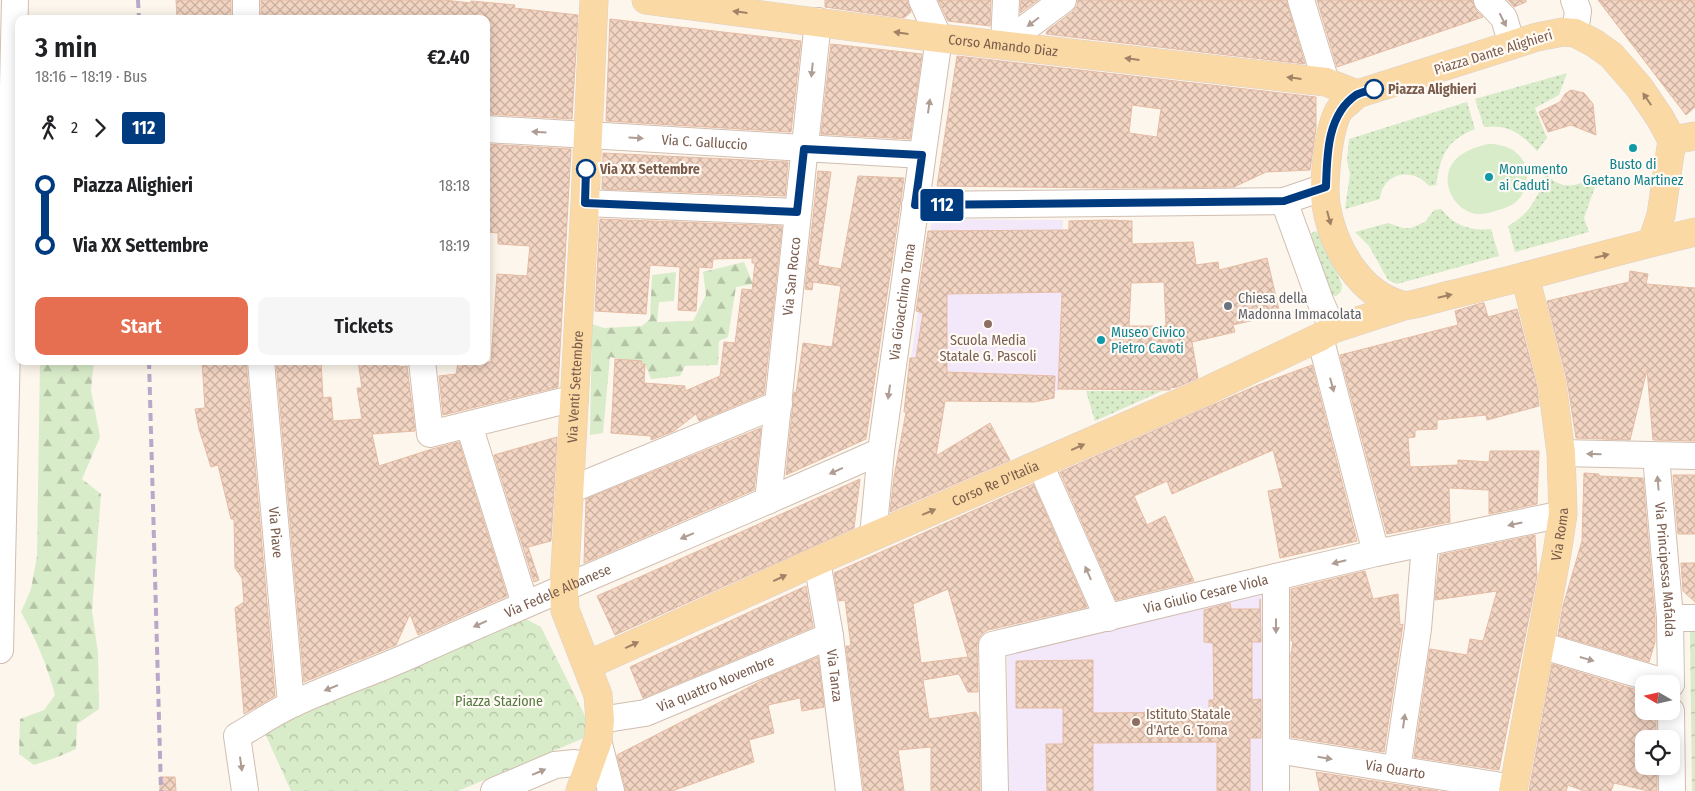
<!DOCTYPE html>
<meta charset="utf-8">
<style>
:root{--surface:#fff;--page:#f6f6f6;--text:#202124;--muted:#757577;--accent:#e76f51}
body{margin:0;font-family:"Fira Sans Condensed",sans-serif;background:var(--page);color:var(--text);height:100vh;display:flex;flex-direction:column;font-size:19px;white-space:nowrap}
*{box-sizing:border-box;margin:0}
p{font-size:16px;color:var(--muted)}
.icon{flex:none;width:28px;height:28px;fill:none;stroke:currentColor;stroke-width:2;stroke-linecap:round;stroke-linejoin:round}
.map{position:relative;flex:1;overflow:hidden}
.side{position:absolute;left:15px;top:15px;width:475px;height:350px;display:flex;flex-direction:column;background:var(--surface);border-radius:10px;box-shadow:0 2px 12px #0003}
.side>*{flex:none}
.badge{padding:0 10px;border-radius:4px;font-size:18px;line-height:32px}
.needle{width:32px;rotate:279deg}
.buttons{position:absolute;left:1635px;top:675px;display:grid;gap:10px}
.buttons a{display:grid;place-items:center;width:45px;height:45px;border-radius:10px;background:var(--surface);box-shadow:0 2px 12px #0003;font-size:25px}
.map>.badge{position:absolute;translate:-50% -50%;box-shadow:0 0 0 2px #fff}
.legs{display:flex;align-items:center;gap:8px;height:55px;padding:0 20px;font-size:16px}
.legs p{margin-inline-start:auto}
.headline{display:flex;align-items:center;justify-content:space-between;height:85px;padding:0 20px}
h1{font-size:28px;font-weight:600;line-height:38px}
.action{display:flex;gap:10px;margin-top:auto;padding:10px 20px}
.action a{flex:1;height:58px;border-radius:10px;background:var(--accent);color:#fff;font-size:20px;font-weight:600;line-height:58px;text-align:center}
.action a+a{background:var(--page);color:var(--text)}
ul{padding:0 20px;list-style:none}
li{display:flex;align-items:center;gap:18px;height:60px;font-size:19px}
li i{display:grid;place-items:center;width:8px;height:100%;margin:0 6px;background:currentColor}
li i::after{content:'';width:12px;height:12px;margin:-6px;border:4px solid;border-radius:50%;background:var(--surface)}
li p{margin-inline-start:auto}
li:first-child i{background:linear-gradient(#0000 50%,currentColor 0)}
li:last-child i{background:linear-gradient(currentColor 50%,#0000 0)}
.map>svg:first-child{display:block}
.education{fill:#f3e8fa}
.grass{fill:url(#grass-dots)}
.forest{fill:url(#forest-firs)}
.park{fill:url(#park-crowns)}
.garden{fill:#d8ecc9}
.building{fill:url(#building-cross-hatch);stroke:#e6bba3;fill-rule:evenodd}
.lines{fill:none;stroke-linecap:round;stroke-linejoin:round}
.minor-casing{stroke:#d1beb0;stroke-width:28}
.major-casing{stroke:#dad1cd;stroke-width:29}
.minor{stroke:#fff;stroke-width:26}
.major{stroke:#fbd9a5;stroke-width:28}
.rail{stroke:#b9a8c9;stroke-width:4;stroke-dasharray:8 5;stroke-linecap:butt}
.oneway{fill:#a18267}
.oneway2{fill:#af9d94}
.line-1-casing{stroke:#fff;stroke-width:11}
.line-1{stroke:#003b80;stroke-width:8}
.stop-1-dot{fill:#fff;stroke:#003b80;stroke-width:2.5}
.culture-dot{fill:#0f9aa8;stroke:#fffaf3;stroke-width:2}
.worship-dot{fill:#6b7280;stroke:#fffaf3;stroke-width:2}
.education-dot{fill:#8d6e63;stroke:#fffaf3;stroke-width:2}
.labels{text-anchor:middle;stroke-width:4.5;stroke-linejoin:round;paint-order:stroke}
.street-label{font-size:14px;fill:#7a5c4d;stroke:#fffaf3}
.stop-label{font-size:14px;font-weight:bold;fill:#7a5c4d;stroke:#fffaf3;text-anchor:start}
.culture-label{font-size:14px;fill:#0d838f;stroke:#fffaf3;text-anchor:start}
.worship-label{font-size:14px;fill:#5b616d;stroke:#fffaf3;text-anchor:start}
.education-label{font-size:14px;fill:#785e54;stroke:#fffaf3}
.park-label{font-size:14px;fill:#537a41;stroke:#fffaf3}
</style>
<div class="map">
<svg width="1695" height="791" viewBox="0 0 1695 791">
<defs>
<pattern id="grass-dots" width="8" height="8" patternUnits="userSpaceOnUse" patternTransform="scale(1.25)"><rect width="8" height="8" fill="#d8ecc9"/><path d="M2 2h.1M6 6h.1" fill="none" stroke="#b4c2a5" stroke-width="1.8" stroke-linecap="round"/></pattern>
<pattern id="forest-firs" width="22" height="20" patternUnits="userSpaceOnUse" patternTransform="scale(1.25)"><rect width="22" height="20" fill="#d8ecc9"/><path d="M5 1l3.5 6h-7zM16 11l3.5 6h-7z" fill="#b4c2a5"/></pattern>
<pattern id="park-crowns" width="20" height="18" patternUnits="userSpaceOnUse" patternTransform="scale(1.25)"><rect width="20" height="18" fill="#d8ecc9"/><path d="M2 6a3 3 0 1 1 6 0M12 15a3 3 0 1 1 6 0" fill="none" stroke="#b4c2a5"/></pattern>
<pattern id="building-cross-hatch" width="8" height="8" patternUnits="userSpaceOnUse" patternTransform="scale(1.25)"><rect width="8" height="8" fill="#f3d5c3"/><path d="M0 0l8 8M0 8l8-8" fill="none" stroke="#cab0a1"/></pattern>
</defs>
<rect width="100%" height="100%" fill="#fdf6ec"/>
<path class="education" d="M932,219L1063,220L1058,391L949,388L947,402L905,398Z
M1258,591L1265,597L1263,791H1008L1007,653Z"/>
<path class="grass" d="M1567,73L1559,95L1535,108L1547,138L1537,151C1520,133 1509,124 1484,127L1475,99Z
M1467,102L1475,129C1445,141 1441,156 1436,185L1429,186C1413,167 1383,172 1380,199L1345,209L1350,174L1347,161L1349,139Z
M1546,173C1558,190 1580,189 1593,174L1598,178L1584,218L1589,232L1515,252L1508,226C1529,215 1539,196 1546,173Z
M1441,209C1455,226 1470,231 1491,229L1499,256L1397,284L1388,280L1369,246L1355,232L1388,223L1403,228H1411L1425,222L1434,210Z
M1315,231L1321,234L1342,285L1341,292L1336,296L1330,295L1309,235Z
M1086,391H1162L1095,421Z"/>
<path class="forest" d="M744,262L753,284L736,287L728,337L719,341L718,365L685,366L680,376L651,379L645,364L610,357L603,433L590,435L592,324L604,328L642,326L650,319L652,275L676,272L674,301L659,302L657,322L693,321L706,295L703,272Z
M40,361H94L91,390L100,437L82,479L101,494L92,611L98,653L99,709L77,724L76,749L55,758L34,765L19,754L20,719L44,710L55,695C47,665 36,639 21,612L31,589L37,556Z"/>
<path class="park" d="M524,618L541,627L587,720L584,738L458,791H291L264,731Z
M1690,629H1695V791H1692Z"/>
<path class="garden" d="M1488,144C1515,143 1535,163 1524,190C1520,201 1513,205 1502,209C1494,211 1485,215 1476,214C1454,210 1440,183 1452,164C1460,152 1475,147 1488,144Z"/>
<path class="building" d="M176,0H231V19H177Z
M261,0H444L471,3V1L515,5L514,8L578,15L572,119L486,114V19H261Z
M825,0H907L911,12L904,18L825,7Z
M938,0H991L990,26L948,21Z
M1021,0H1038L1020,13Z
M1078,0H1286L1305,64L1046,34L1047,31L1072,12L1077,6Z
M1317,0H1472L1476,10L1483,17L1337,67Z
M1508,0H1526V2L1514,7Z
M1598,0H1695V107L1686,115Z
M610,19L801,41L791,132L606,121Z
M831,44L922,54L910,139L821,134Z
M957,56L1316,97V128L1310,170L1266,172L1234,187L1106,188L937,186ZM1132,105L1161,109L1157,137L1129,133Z
M1571,90L1584,93L1593,104L1596,135L1571,125L1548,132L1539,112L1560,102L1565,94Z
M486,144L571,149L558,387L443,415L439,376L456,374L458,363L491,362L497,274L527,276L530,246L498,244V233L486,232Z
M603,153L788,162L785,196L602,189Z
M818,171L831,172L818,265L841,269L858,176L904,178L866,439L786,475L794,392L796,393L803,343L832,347L841,286L813,282L812,290L805,289Z
M600,219L782,226L764,394L699,421L696,414L674,431L651,440V436L611,433L615,359L642,361L641,364H645L644,383L685,386V391L720,376L724,342L735,343L742,289L752,290L755,263H752V258L713,259L712,268L699,267L696,311L678,310L680,267L650,265L646,314L595,311Z
M1106,220L1132,221V244L1193,242L1196,265L1218,262L1219,270L1267,258L1280,314L1233,325L1235,332L1192,342L1198,378L1177,387L1170,388V390L1058,389L1062,292L947,294V372L1055,376L1054,398L1034,402L945,401L936,456L990,423L1010,460L890,512L894,477L906,412H904L910,358H916L923,313L916,311L928,231L1069,230V221ZM1164,282L1166,326H1129L1131,283Z
M1630,271L1648,274L1646,284L1695,288V441L1653,440L1647,370L1630,440L1576,438L1567,380L1547,301L1629,282Z
M1482,303H1484L1488,317L1517,309L1537,387L1539,406L1487,420L1486,415L1437,420V429L1415,430V437L1408,438L1410,467L1458,465V460L1489,462L1490,451H1539L1537,504L1489,514V490L1449,488L1450,522L1387,534L1340,355L1458,325L1455,311Z
M202,361H246L275,696L244,714L235,608L244,602L242,578L235,568L234,519H231L218,465L211,467L199,429L195,409L205,408Z
M276,361H321L323,398L331,397L333,421L362,419L357,388H362L358,361H398L399,367L407,366L415,431L372,434L379,466L432,449L459,442L507,596L418,635L410,614L396,645L304,682Z
M1312,365L1357,541L1280,558L1268,491L1283,488L1273,450L1172,494L1167,481L1134,496L1147,525L1165,516L1194,581L1116,600L1060,472L1258,385Z
M761,428L754,490L584,563L586,499Z
M557,437L551,541L528,547L539,580L534,582L494,455Z
M1584,473L1599,474V476L1643,478L1655,619V642L1649,662L1558,635L1563,606L1582,541Z
M1673,475H1695V534H1678Z
M860,479L854,528L615,635L597,596Z
M1033,484L1087,607L988,630L983,633L979,638L977,645L978,692H968L959,674L923,680L929,719L976,712L979,719L980,791H931V747L898,750L904,791H864L846,646H851L845,600L839,601L834,573ZM948,589L968,657L921,663L913,604Z
M1535,535L1537,576L1499,770L1414,757L1430,649L1467,655L1470,639L1483,641L1497,591L1435,600L1440,555Z
M1681,563H1695V602L1683,591Z
M1365,571L1373,599L1398,594L1400,625L1403,624L1384,752L1291,737V654L1293,641H1291V589Z
M806,586L813,627L643,698L630,667Z
M1260,599L1261,642H1252V700L1261,699V738H1250V791H1217V742L1093,743V791H1047L1046,744H1063V708H1016V661L1093,660V713L1209,712V700H1214L1213,643L1204,642V610L1230,603L1231,609H1260Z
M818,657L824,707L802,711L800,698L768,705L774,733L749,740L754,762L672,791H626L617,755L767,678Z
M1552,664L1644,692V711H1656V739H1644V766H1657V791H1649L1614,783L1611,791H1584L1568,785L1566,791H1529Z
M1316,772L1438,791H1320Z
M160,777H175L176,791H160Z"/>
<g class="lines">
<defs>
<g id="minor">
<path d="M246,0V19"/>
<path d="M1301,0L1326,82"/>
<path d="M1487,0L1504,18L1512,45"/>
<path d="M1574,0L1578,11L1575,33"/>
<path d="M1004,44L1063,0"/>
<path d="M1004,44L1006,0"/>
<path id="s1" d="M486,129L922,155"/>
<path d="M1284,201L1321,303L1333,329"/>
<path d="M585,203L797,212"/>
<path d="M915,205L1284,201L1325,187"/>
<path d="M1320,337L1376,553"/>
<path id="s2" d="M261,361L291,704"/>
<path d="M422,361L430,434L575,398"/>
<path d="M469,425L525,604"/>
<path d="M1561,453L1695,456"/>
<path id="s3" d="M1656,456L1670,618L1671,684"/>
<path d="M1040,464L1108,618"/>
<path d="M570,490L779,404"/>
<path id="s4" d="M768,501L818,21"/>
<path id="s5" d="M873,536L881,451L939,38L922,0"/>
<path id="s6" d="M817,561L830,636L849,791"/>
<path d="M1670,618H1695"/>
<path d="M1540,645L1671,684"/>
<path d="M0,650L15,0"/>
<path d="M1671,711L1672,791"/>
<path id="s7" d="M600,720L645,713L830,636"/>
<path d="M598,740L611,791"/>
<path id="s8" d="M1276,750L1514,788"/>
<path d="M1397,769L1418,629L1425,544"/>
<path id="s9" d="M245,791L237,736C255,726 274,712 293,704C335,684 380,670 422,650C574,582 729,519 881,451"/>
<path d="M494,791L555,765L574,763L589,766"/>
<path id="s10" d="M995,791L992,645L1376,553L1563,514"/>
<path d="M1276,791V577"/>
</g>
<g id="major">
<path id="s11" d="M646,0L939,38L1326,82L1357,94"/>
<path d="M1672,140L1695,136"/>
<path d="M1652,242L1661,215L1672,140L1660,118L1639,87L1611,55L1594,43L1575,33L1563,32L1537,37L1357,94C1352,99 1345,104 1340,109C1328,126 1323,185 1326,205C1333,247 1359,294 1402,305C1410,307 1444,296 1454,294C1535,275 1614,251 1695,232"/>
<path id="s12" d="M588,665L817,561L1202,393L1320,337L1333,329L1404,306"/>
<path id="s13" d="M580,791L598,740L600,720L598,695L565,610L564,589L585,203L594,0"/>
<path id="s14" d="M1513,791L1557,553L1563,514L1561,453L1552,384L1525,276"/>
</g>
</defs>
<use href="#minor" class="minor-casing"/>
<use href="#major" class="major-casing"/>
<use href="#minor" class="minor"/>
<use href="#major" class="major"/>
<path class="rail" d="M138,0L139,19
M149,361L161,791"/>
</g>
<defs><path id="oneway-solid" d="M-6-.8H1V-3.2L6.5 0L1 3.2V.8H-6Z" transform="scale(1.25)"/></defs>
<g class="oneway">
<use href="#oneway-solid" transform="translate(740 12) rotate(-173)"/>
<use href="#oneway-solid" transform="translate(901 33) rotate(-172)"/>
<use href="#oneway-solid" transform="translate(1132 59) rotate(-173)"/>
<use href="#oneway-solid" transform="translate(1294 78) rotate(-173)"/>
<use href="#oneway-solid" transform="translate(1647 99) rotate(-124)"/>
<use href="#oneway-solid" transform="translate(1329 218) rotate(75)"/>
<use href="#oneway-solid" transform="translate(1602 256) rotate(-14)"/>
<use href="#oneway-solid" transform="translate(1445 296) rotate(-13)"/>
<use href="#oneway-solid" transform="translate(1078 447) rotate(-24)"/>
<use href="#oneway-solid" transform="translate(929 512) rotate(-23)"/>
<use href="#oneway-solid" transform="translate(780 578) rotate(-25)"/>
<use href="#oneway-solid" transform="translate(632 645) rotate(-25)"/>
</g>
<g class="oneway2">
<use href="#oneway-solid" transform="translate(1503 20) rotate(63)"/>
<use href="#oneway-solid" transform="translate(1033 22) rotate(143)"/>
<use href="#oneway-solid" transform="translate(812 70) rotate(96)"/>
<use href="#oneway-solid" transform="translate(929 106) rotate(-82)"/>
<use href="#oneway-solid" transform="translate(539 132) rotate(-176)"/>
<use href="#oneway-solid" transform="translate(636 138) rotate(4)"/>
<use href="#oneway-solid" transform="translate(1332 385) rotate(75)"/>
<use href="#oneway-solid" transform="translate(889 392) rotate(98)"/>
<use href="#oneway-solid" transform="translate(1594 454) rotate(-178)"/>
<use href="#oneway-solid" transform="translate(836 471) rotate(156)"/>
<use href="#oneway-solid" transform="translate(1658 483) rotate(-95)"/>
<use href="#oneway-solid" transform="translate(1515 524) rotate(168)"/>
<use href="#oneway-solid" transform="translate(687 536) rotate(157)"/>
<use href="#oneway-solid" transform="translate(1339 562) rotate(166)"/>
<use href="#oneway-solid" transform="translate(1088 573) rotate(-114)"/>
<use href="#oneway-solid" transform="translate(480 624) rotate(156)"/>
<use href="#oneway-solid" transform="translate(1276 626) rotate(90)"/>
<use href="#oneway-solid" transform="translate(1587 659) rotate(16)"/>
<use href="#oneway-solid" transform="translate(331 688) rotate(158)"/>
<use href="#oneway-solid" transform="translate(1404 721) rotate(-82)"/>
<use href="#oneway-solid" transform="translate(1325 758) rotate(9)"/>
<use href="#oneway-solid" transform="translate(241 764) rotate(82)"/>
<use href="#oneway-solid" transform="translate(539 772) rotate(-23)"/>
</g>
<g class="lines">
<defs>
<path id="line-1" d="M586,169L585,203L797,212L804,149L922,155L915,205L1284,201L1326,187C1327,155 1327,115 1356,95C1361,92 1369,91 1374,89"/>
</defs>
<use href="#line-1" class="line-1-casing"/>
<use href="#line-1" class="line-1"/>
</g>
<g class="stop-1-dot">
<circle cx="1374" cy="89" r="9"/>
<circle cx="586" cy="169" r="9"/>
</g>
<g class="culture-dot">
<circle cx="1633" cy="148" r="5"/>
<circle cx="1489" cy="177" r="5"/>
<circle cx="1101" cy="340" r="5"/>
</g>
<circle class="worship-dot" cx="1228" cy="306" r="5"/>
<g class="education-dot">
<circle cx="988" cy="324" r="5"/>
<circle cx="1136" cy="722" r="5"/>
</g>
<g class="labels">
<g class="street-label">
<text dy="5" stroke="none"><textPath href="#s11" startOffset="360">Corso Amando Diaz</textPath></text>
<text transform="translate(1493 52) rotate(-17)" y="5">Piazza Dante Alighieri</text>
<text dy="5" stroke="none"><textPath href="#s1" startOffset="219">Via C. Galluccio</textPath></text>
<text dy="5" stroke="none"><textPath href="#s4" startOffset="226">Via San Rocco</textPath></text>
<text dy="5" stroke="none"><textPath href="#s5" startOffset="236">Via Gioacchino Toma</textPath></text>
<text dy="5" stroke="none"><textPath href="#s13" startOffset="414">Via Venti Settembre</textPath></text>
<text dy="5" stroke="none"><textPath href="#s12" startOffset="446">Corso Re D'Italia</textPath></text>
<text dy="5" stroke="none"><textPath href="#s2" startOffset="172">Via Piave</textPath></text>
<text dy="5" stroke="none"><textPath href="#s14" startOffset="261">Via Roma</textPath></text>
<text dy="5" stroke="none"><textPath href="#s3" startOffset="114">Via Principessa Mafalda</textPath></text>
<text dy="5" stroke="none"><textPath href="#s9" startOffset="408">Via Fedele Albanese</textPath></text>
<text dy="5" stroke="none"><textPath href="#s10" startOffset="366">Via Giulio Cesare Viola</textPath></text>
<text dy="5" stroke="none"><textPath href="#s6" startOffset="116">Via Tanza</textPath></text>
<text dy="5" stroke="none"><textPath href="#s7" startOffset="122">Via quattro Novembre</textPath></text>
<text dy="5" stroke="none"><textPath href="#s8" startOffset="121">Via Quarto</textPath></text>
</g>
<g class="stop-label">
<text x="1388" y="94">Piazza Alighieri</text>
<text x="600" y="174">Via XX Settembre</text>
</g>
<g class="culture-label">
<text x="1633" y="169" text-anchor="middle">Busto di<tspan x="1633" dy="16">Gaetano Martinez</tspan></text>
<text x="1499" y="174">Monumento<tspan x="1499" dy="16">ai Caduti</tspan></text>
<text x="1111" y="337">Museo Civico<tspan x="1111" dy="16">Pietro Cavoti</tspan></text>
</g>
<g class="worship-label">
<text x="1238" y="303">Chiesa della<tspan x="1238" dy="16">Madonna Immacolata</tspan></text>
</g>
<g class="education-label">
<text x="988" y="345">Scuola Media<tspan x="988" dy="16">Statale G. Pascoli</tspan></text>
<text x="1146" y="719" text-anchor="start">Istituto Statale<tspan x="1146" dy="16">d'Arte G. Toma</tspan></text>
</g>
<g class="park-label">
<text x="499" y="706">Piazza Stazione</text>
</g>
</g>
</svg>
<div class="buttons">
<a><svg class="needle" viewBox="-14 -14 28 28"><path d="M0-13l5 13h-10z" fill="#e53935"/><path d="M0 13l5-13h-10z" fill="#757577"/></svg></a>
<a><svg class="icon" aria-label="locate" viewBox="0 0 24 24"><circle cx="12" cy="12" r="6"/><path d="M12 2v4M12 18v4M2 12h4M18 12h4"/></svg></a>
</div>
<b class="badge" style="left:942px;top:205px;background:#003b80;color:#fff">112</b>
<section class="side">
<div class="headline"><div><h1>3 min</h1><p>18:16 – 18:19 · Bus</p></div><b>€2.40</b></div>
<div class="legs"><svg class="icon" aria-label="walk" viewBox="0 0 24 24"><circle cx="13" cy="4" r="2"/><path d="M13 8l-2 6 4 7M11 14l-3 7M7 12l3-4h3l4 4"/></svg>2<svg class="icon" aria-label="forward" viewBox="0 0 24 24"><path d="M9 5l7 7-7 7"/></svg><b class="badge" style="background:#003b80;color:#fff">112</b></div>
<ul>
<li><i style="color:#003b80"></i><b>Piazza Alighieri</b><p>18:18</p></li>
<li><i style="color:#003b80"></i><b>Via XX Settembre</b><p>18:19</p></li>
</ul>
<div class="action"><a>Start</a><a>Tickets</a></div>
</section>
</div>
